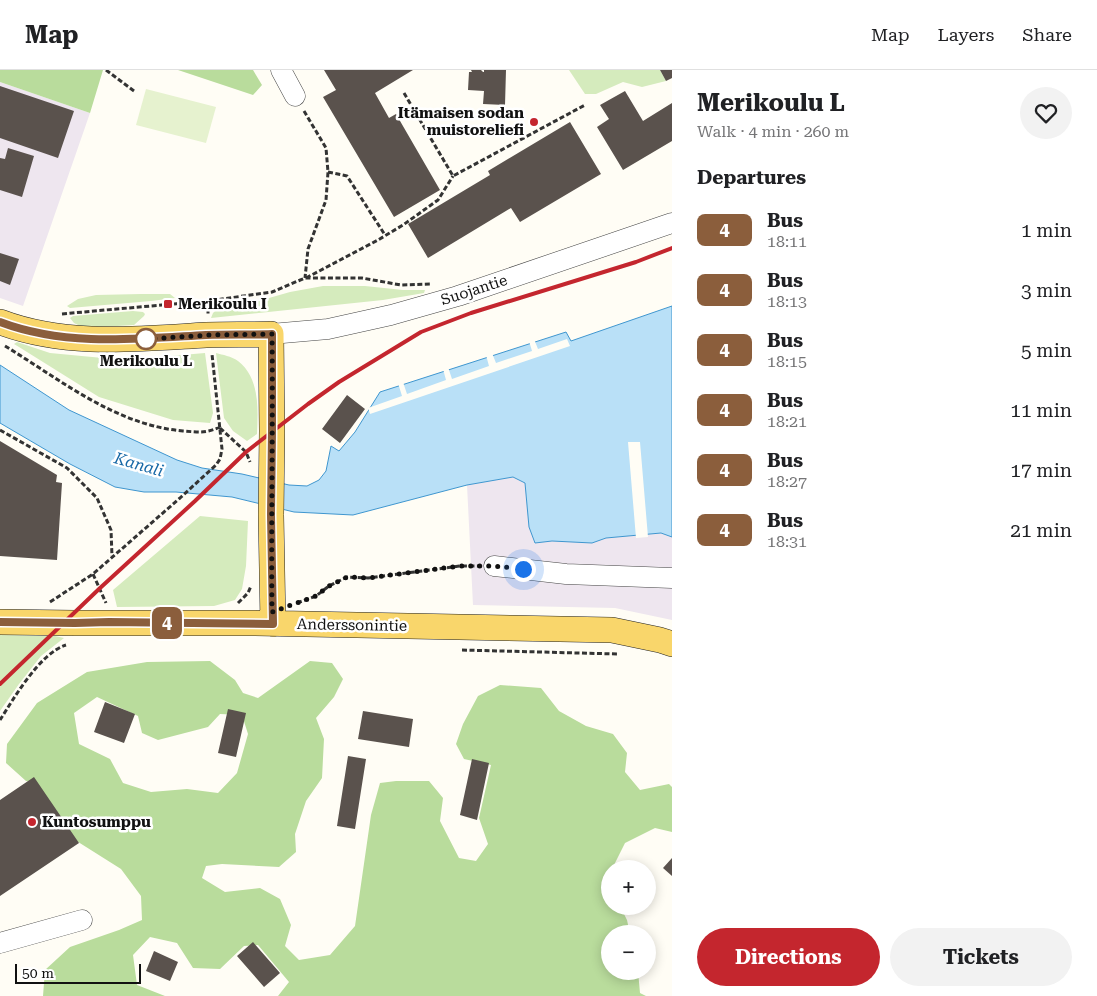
<!DOCTYPE html>
<meta charset="utf-8">
<style>
:root{--surface:#fff;--page:#f2f2f2;--text:#202124;--muted:#757577;--line:#e0e0e0;--accent:#c4262e}
body{margin:0;font-family:"Roboto Serif",serif;background:var(--page);color:var(--text);height:100vh;display:flex;flex-direction:column;font-size:19px;white-space:nowrap}
*{box-sizing:border-box;margin:0}
p{font-size:16px;color:var(--muted)}
.icon{flex:none;width:28px;height:28px;fill:none;stroke:currentColor;stroke-width:2;stroke-linecap:round;stroke-linejoin:round}
.map{position:relative;flex:1;overflow:hidden}
.sheet{display:flex;flex-direction:column;background:var(--surface);width:425px}
.sheet>*{flex:none}
.badge{padding:0 10px;border-radius:8px;font-size:18px;line-height:32px}
.buttons{position:absolute;left:601px;top:790px;display:grid;gap:10px}
.buttons a{display:grid;place-items:center;width:55px;height:55px;border-radius:50%;background:var(--surface);box-shadow:0 2px 12px #0003;font-size:25px}
.scale{position:absolute;left:15px;bottom:12px;width:126px;box-sizing:border-box;padding-left:5px;border:2px solid #111;border-top:0;font-size:14px;line-height:18px;white-space:nowrap;color:#111;-webkit-text-stroke:4px #fff;paint-order:stroke}
.you{position:absolute;width:25px;height:25px;margin:-12px;border:4px solid #fff;border-radius:50%;background:#1a73e8;box-shadow:0 0 0 8px #1a73e833}
.map>.badge{position:absolute;translate:-50% -50%;box-shadow:0 0 0 2px #fff}
h2{padding:0 25px;font-size:19px;line-height:45px}
.round{display:grid;place-items:center;flex:none;width:52px;height:52px;border-radius:26px;background:var(--page)}
.summary{display:flex;align-items:center;justify-content:space-between;height:85px;padding:0 25px}
h1{font-size:24px;font-weight:700;line-height:38px}
.primary-button{display:flex;gap:10px;margin-top:auto;padding:10px 25px}
.primary-button a{flex:1;height:58px;border-radius:30px;background:var(--accent);color:#fff;font-size:20px;font-weight:700;line-height:58px;text-align:center}
.primary-button a+a{background:var(--page);color:var(--text)}
ul{padding:0;list-style:none}
li{display:flex;align-items:center;gap:15px;height:60px;padding:0 25px}
li div{flex:1}
li b{display:block;font-size:19px}
li em{font-style:normal}
li .badge{min-width:55px;font-weight:700;text-align:center}
header{display:flex;align-items:center;gap:30px;box-sizing:border-box;height:70px;padding:0 25px;background:var(--surface);border-bottom:1px solid var(--line)}
header strong{font-size:24px}
nav{display:flex;gap:28px;margin-inline-start:auto;font-size:18px}
main{display:flex;flex:1;min-height:0}
.map>svg:first-child{display:block}
.industrial{fill:#eee6ef}
.green{fill:#d5ebbd}
.forest{fill:#b9dc9c;fill-rule:evenodd}
.pitch{fill:#e6f2cf}
.water{fill:#b9e0f7;stroke:#3f96cf}
.pier{fill:#fffdf5}
.building{fill:#5a524d}
.lines{fill:none;stroke-linecap:round;stroke-linejoin:round}
.minor-casing{stroke:#444;stroke-width:21}
.major-casing{stroke:#222;stroke-width:26}
.path{stroke:#333;stroke-width:3;stroke-dasharray:5 2.5;stroke-linecap:butt}
.minor{stroke:#fff;stroke-width:20}
.major{stroke:#f9d66b;stroke-width:25}
.rail{stroke:#c4262e;stroke-width:4}
.line-casing{stroke:#fff;stroke-width:11}
.line{stroke:#8b5e3c;stroke-width:8}
.walk{stroke:#111;stroke-width:5;stroke-dasharray:0 9}
.poi-dot{fill:#c4262e;stroke:#fff;stroke-width:2}
.stop-dot{fill:#fff;stroke:#8b5e3c;stroke-width:2.5}
.labels{text-anchor:middle;stroke-width:5;stroke-linejoin:round;paint-order:stroke}
.poi-label{font-size:15px;font-weight:bold;fill:#111;stroke:#fff;text-anchor:start}
.street-label{font-size:15px;fill:#111;stroke:#fff}
.stop-label{font-size:15px;font-weight:bold;fill:#111;stroke:#fff}
.water-label{font-size:16px;font-style:italic;fill:#1768a6;stroke:#fff}
</style>
<header>
<strong>Map</strong>
<nav><a>Map</a><a>Layers</a><a>Share</a></nav>
</header>
<main>
<div class="map">
<svg width="672" height="926" viewBox="0 0 672 926">
<rect width="100%" height="100%" fill="#fffdf5"/>
<path class="industrial" d="M0,12L90,43L23,236L0,228Z
M513,407L525,413L527,431L535,473L552,471L592,473L606,468L661,463L672,467V550L615,538L473,535L467,415Z"/>
<path class="green" d="M569,0H660L666,11L642,17L623,12L596,24H585Z
M323,216H365L403,220H425L424,223L383,230L211,248L213,243L216,240L229,233L255,232L290,222Z
M141,224H170L175,228L151,231L70,238L67,236L78,229L96,225Z
M133,241L143,242L145,244L144,246L134,255L84,258L74,253L70,248L73,246Z
M17,272L50,283L124,290L205,283L213,343L210,353L173,350L99,327L19,277L14,274Z
M216,283C223,285 231,286 238,291C260,308 258,339 257,364L247,371L233,361L224,348Z
M200,446L248,451L246,496L242,519L235,530L214,536L117,537L113,520Z
M0,565L55,566L64,568L41,586L19,614L0,641Z"/>
<path class="forest" d="M0,0H103L90,43L0,12Z
M178,0H253L262,15L253,25Z
M210,591L235,610L243,623L258,628L310,591L332,593L343,609L334,627L316,648L324,669L322,708L306,731L295,764L296,782L279,797L222,794L206,796L202,808L225,822L260,818L280,829L291,855L285,876L299,890L330,885L355,856L371,745L380,713L396,711H429L443,728L440,751L459,788L476,791L488,774L479,748L491,695L464,689L456,674L463,654L478,626L500,615L541,618L559,641L586,656L613,664L627,683L625,702L640,720L669,714L672,717V762L655,758L625,773L612,799H610V802L607,808L610,814V836H620L627,850L630,864H610V901H638L640,923L646,926H278L289,912L258,875L244,876L220,899L193,898L177,873L150,867L133,885L137,915L165,926H43L45,900L70,877L119,860L142,850L141,826L121,799L75,770L37,713L26,711L6,693L7,674L37,633L87,602L147,592ZM97,627L138,646L142,663L158,670L208,657L220,644L242,645L248,664L237,703L218,723L187,719L151,722L123,713L110,689L79,674L74,643Z"/>
<path class="pitch" d="M146,19L216,37L206,73L136,55Z"/>
<path class="water" d="M672,236V467L661,463L606,468L592,473L552,471L535,473L529,457L525,413L513,407L467,415L353,445L294,442L232,427L176,422H144L115,417L70,394L0,353V295L69,340L177,390L202,398L242,404L289,415L307,416L319,410L326,401L331,376L339,381L355,362L380,322L566,262L571,271Z"/>
<path class="pier" d="M534,269L538,279L567,269L570,276L370,344L368,338L402,326L398,313L403,312L407,324L446,310L443,299L448,297L452,309L489,296L486,285L492,283L496,293L532,281L529,271Z
M628,372H640L648,467L636,468Z"/>
<path class="building" d="M324,0H413L375,23L389,48L396,44L440,120L394,147L323,27L336,20Z
M471,0H481L483,2H484V0H506L505,35L483,34L484,21L468,20L469,2H472Z
M660,0H672V8L666,11Z
M0,16L74,41L58,88L0,68Z
M625,21L643,51L672,33V71L623,100L597,57L609,49L600,35Z
M570,52L601,104L520,152L511,138L428,188L408,154L490,105L488,101Z
M8,78L34,86L22,127L0,120V88L5,89Z
M0,183L19,189L10,215L0,211Z
M347,325L365,339L340,373L322,359Z
M0,371L57,405L56,412L62,413L57,490L0,486Z
M105,632L135,644L124,673L94,662Z
M228,639L246,643L236,687L218,683Z
M363,641L413,649L409,677L358,669Z
M348,686L366,689L355,759L337,756Z
M472,689L489,693L477,750L460,745Z
M34,707L79,773L0,826V730Z
M672,788V806L663,798Z
M253,872L280,903L264,917L237,886Z
M154,881L178,892L170,911L146,901Z"/>
<g class="lines">
<defs>
<path id="minor" d="M281,0L295,26
M271,264L328,259L391,245L458,226L672,153
M494,496L566,504L672,508
M0,873L82,850"/>
<path id="major" d="M0,252C66,277 137,269 206,265C228,264 250,265 271,264L272,361L271,445L273,554
M0,552L75,553H255L612,560L660,570L672,574"/>
</defs>
<use href="#minor" class="minor-casing"/>
<use href="#major" class="major-casing"/>
<path class="path" d="M106,0L134,21
M404,23L453,106L585,35
M304,41L326,78L328,102L326,130L308,179L305,208
M328,102L347,106L385,165
M306,208L378,170L403,155L438,130L453,106
M208,231V245
M62,244L94,241L208,231L272,222L305,208H362L401,215L432,214
M5,276C61,310 115,355 183,361C199,362 204,364 220,357
M220,358L246,382L250,392
M0,360L67,398L97,428L111,460L112,486
M93,504L106,533
M50,532L93,504L180,428L216,395L220,389L222,379L212,284
M238,533L248,523L251,516
M297,533L316,526L329,516L347,507L368,508L460,496H478
M462,580L618,584
M0,650C14,628 40,583 66,575"/>
<use href="#minor" class="minor"/>
<use href="#major" class="major"/>
<path class="rail" d="M0,614L99,519L195,431L246,382L308,334L339,312L421,262L471,243L636,192L672,178"/>
</g>
<g class="lines">
<defs>
<path id="line" d="M0,252C66,277 137,269 206,265C228,264 250,265 272,264V361L271,445L273,554L109,552L75,553L0,552"/>
</defs>
<use href="#line" class="line-casing"/>
<use href="#line" class="line"/>
<path class="walk" d="M146,269L210,265L272,264C273,357 271,449 272,542L316,526L329,516L347,507L368,508L460,496H494L523,499"/>
</g>
<g class="poi-dot">
<circle cx="534" cy="52" r="5"/>
<rect x="163" y="229" width="10" height="10" rx="2.5"/>
<circle cx="32" cy="752" r="5"/>
</g>
<circle class="stop-dot" cx="146" cy="269" r="10"/>
<g class="labels">
<g class="poi-label">
<text x="524" y="48" text-anchor="end">Itämaisen sodan<tspan x="524" dy="17">muistoreliefi</tspan></text>
<text x="178" y="239">Merikoulu I</text>
<text x="42" y="757">Kuntosumppu</text>
</g>
<g class="street-label">
<text transform="translate(474 220) rotate(-18)" y="5">Suojantie</text>
<text transform="translate(352 555) rotate(1)" y="5">Anderssonintie</text>
</g>
<g class="stop-label">
<text x="146" y="296">Merikoulu L</text>
</g>
<g class="water-label">
<text transform="translate(139 394) rotate(16)" y="6">Kanali</text>
</g>
</g>
</svg>
<div class="buttons">
<a>+</a>
<a>−</a>
</div>
<div class="scale">50 m</div>
<div class="you" style="left:523px;top:499px"></div>
<b class="badge" style="left:167px;top:553px;background:#8b5e3c;color:#fff">4</b>
</div>
<section class="sheet">
<div class="summary"><div><h1>Merikoulu L</h1><p>Walk · 4 min · 260 m</p></div><a class="round"><svg class="icon" aria-label="heart" viewBox="0 0 24 24"><path d="M12 20l-8-8c-3-5 5-10 8-4 3-6 11-1 8 4z"/></svg></a></div>
<h2>Departures</h2>
<ul>
<li><span class="badge" style="background:#8b5e3c;color:#fff">4</span><div><b>Bus</b><p>18:11</p></div><em>1 min</em></li>
<li><span class="badge" style="background:#8b5e3c;color:#fff">4</span><div><b>Bus</b><p>18:13</p></div><em>3 min</em></li>
<li><span class="badge" style="background:#8b5e3c;color:#fff">4</span><div><b>Bus</b><p>18:15</p></div><em>5 min</em></li>
<li><span class="badge" style="background:#8b5e3c;color:#fff">4</span><div><b>Bus</b><p>18:21</p></div><em>11 min</em></li>
<li><span class="badge" style="background:#8b5e3c;color:#fff">4</span><div><b>Bus</b><p>18:27</p></div><em>17 min</em></li>
<li><span class="badge" style="background:#8b5e3c;color:#fff">4</span><div><b>Bus</b><p>18:31</p></div><em>21 min</em></li>
</ul>
<div class="primary-button"><a>Directions</a><a>Tickets</a></div>
</section>
</main>
